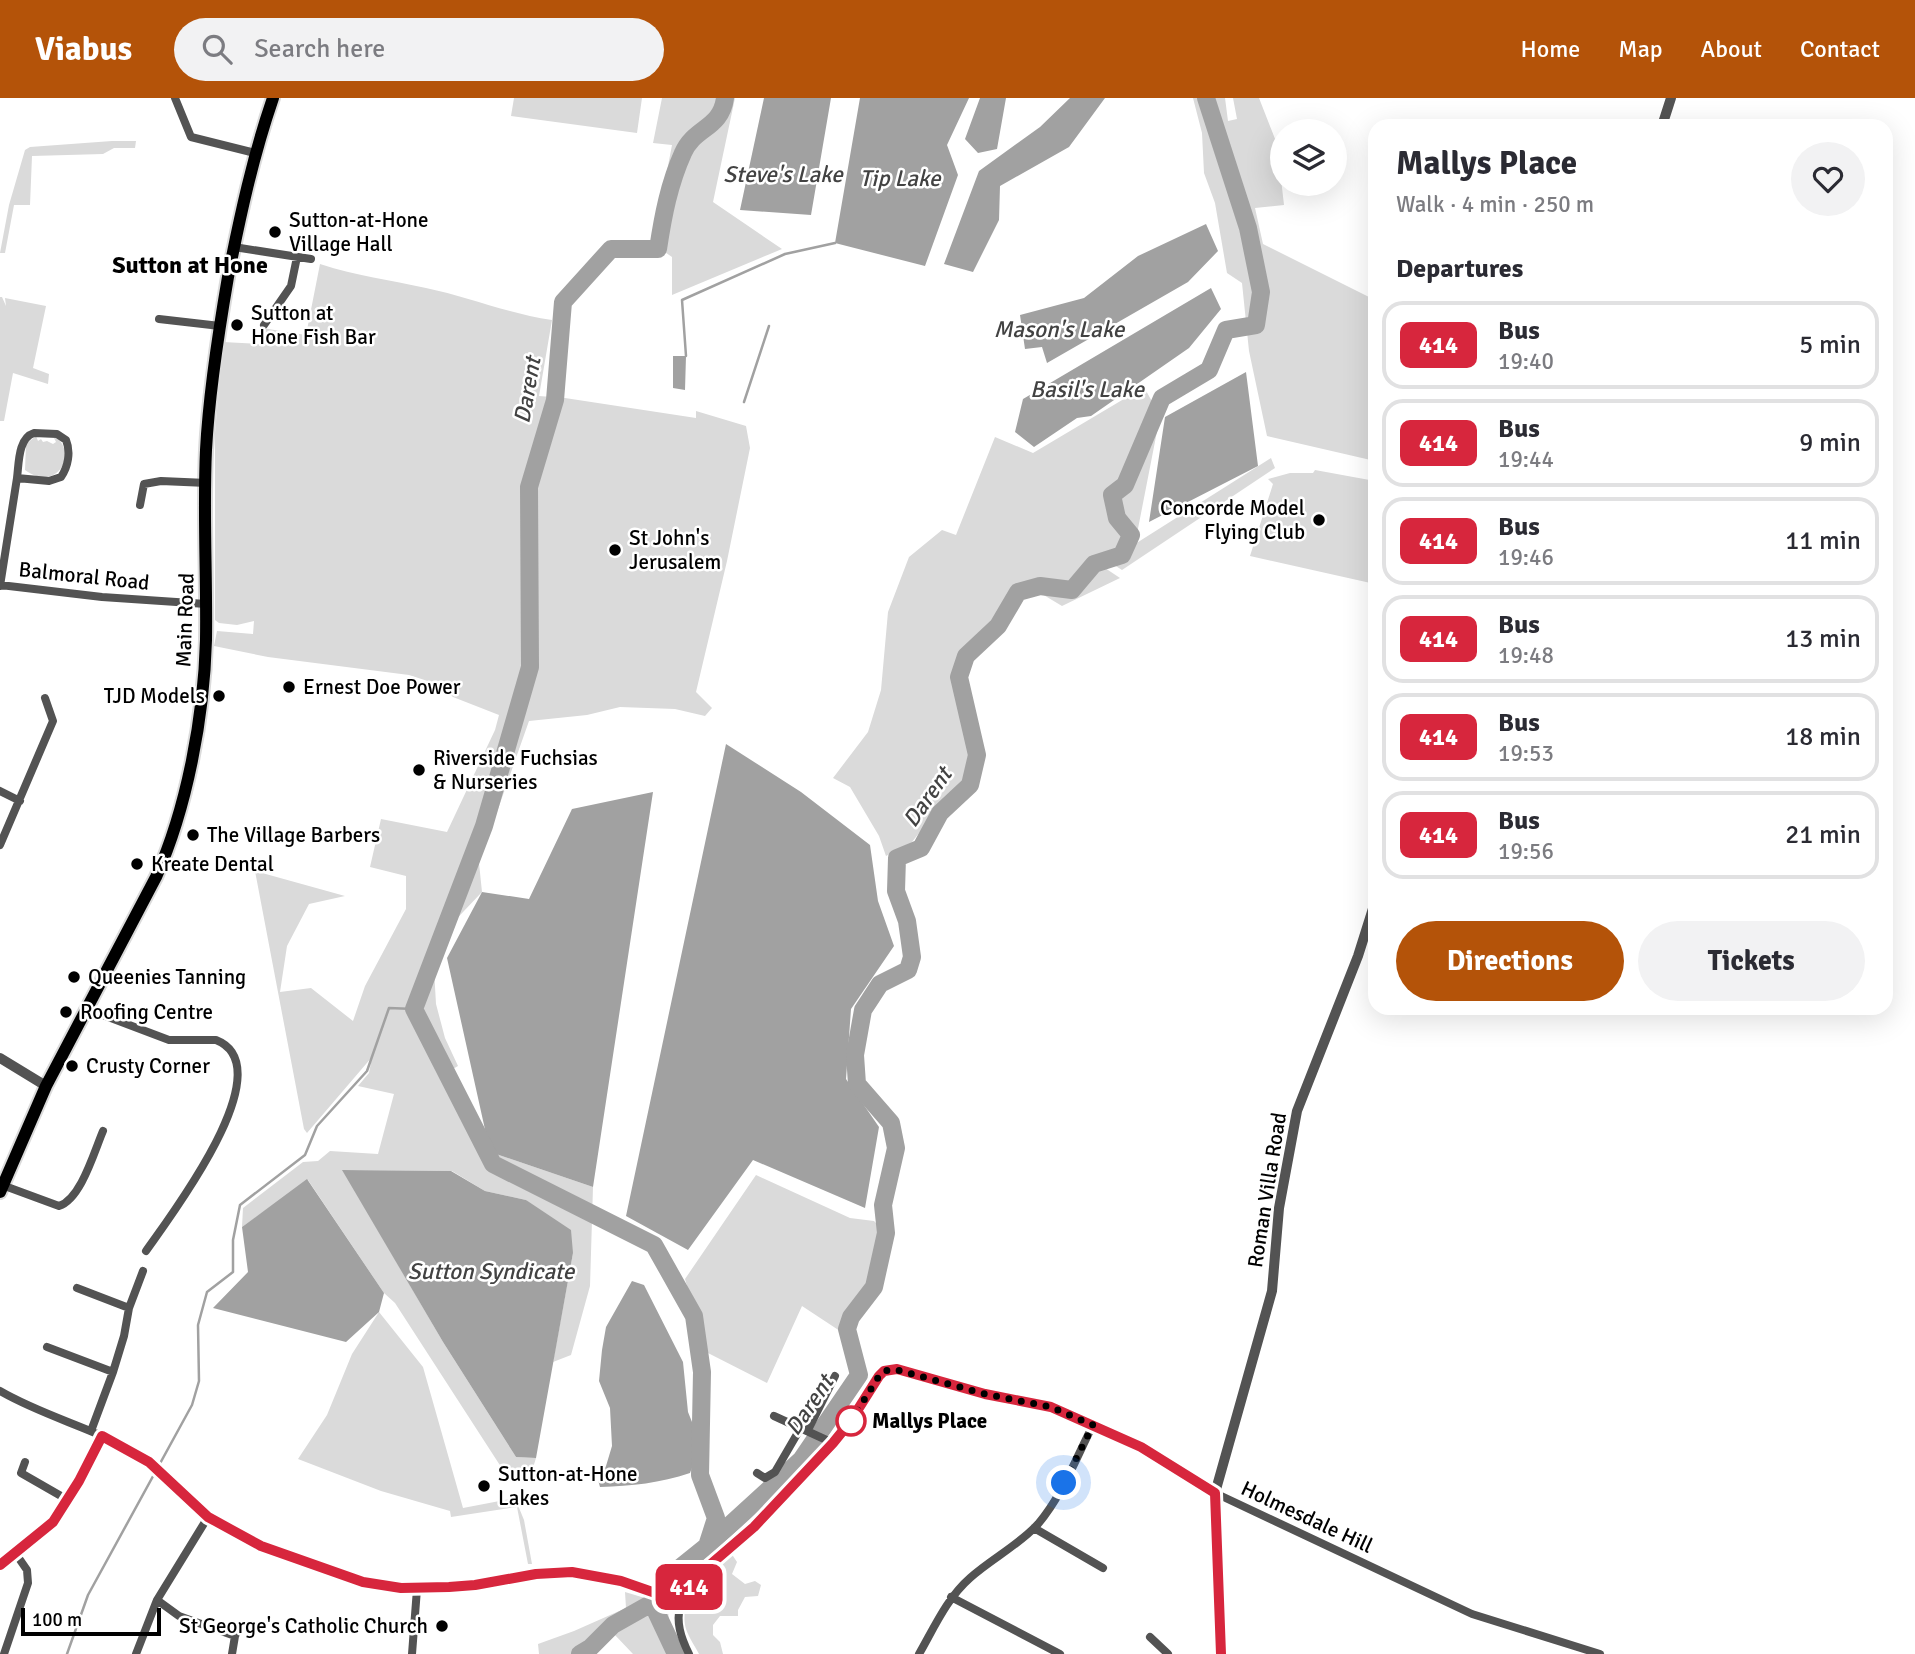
<!DOCTYPE html>
<meta charset="utf-8">
<style>
:root{--surface:#fff;--page:#f2f2f3;--text:#2b2b33;--muted:#7c7c81;--line:#e1e1e2;--accent:#b45309}
body{margin:0;font-family:Signika,sans-serif;background:var(--page);color:var(--text);height:100vh;display:flex;flex-direction:column;font-size:26px;white-space:nowrap}
*{box-sizing:border-box;margin:0}
p{font-size:23px;color:var(--muted)}
.icon{flex:none;width:38px;height:38px;fill:none;stroke:currentColor;stroke-width:2;stroke-linecap:round;stroke-linejoin:round}
.map{position:relative;flex:1;overflow:hidden}
.sheet{position:absolute;left:1368px;top:21px;width:525px;height:896px;display:flex;flex-direction:column;background:var(--surface);border-radius:21px;box-shadow:0 7px 28px #0002}
.sheet>*{flex:none}
.badge{padding:0 14px;border-radius:10px;font-size:24px;line-height:46px}
.buttons{position:absolute;left:1270px;top:21px;display:grid;gap:14px}
.buttons a{display:grid;place-items:center;width:77px;height:77px;border-radius:50%;background:var(--surface);box-shadow:0 7px 28px #0002;font-size:35px}
.scale{position:absolute;left:21px;bottom:18px;width:140px;box-sizing:border-box;padding-left:7px;border:4px solid #000;border-top:0;font-size:19px;line-height:24px;white-space:nowrap;color:#000;-webkit-text-stroke:5px #fff;paint-order:stroke}
.you{position:absolute;width:35px;height:35px;margin:-18px;border:5px solid #fff;border-radius:50%;background:#1a73e8;box-shadow:0 0 0 10px #1a73e833}
.map>.badge{position:absolute;translate:-50% -50%;box-shadow:0 0 0 4px #fff}
h2{padding:0 28px;font-size:26px;line-height:63px}
.round{display:grid;place-items:center;flex:none;width:74px;height:74px;border-radius:37px;background:var(--page)}
.head{display:flex;align-items:center;justify-content:space-between;height:119px;padding:0 28px}
h1{font-size:33px;font-weight:700;line-height:52px}
.primary-button{display:flex;gap:14px;margin-top:auto;padding:14px 28px}
.primary-button a{flex:1;height:80px;border-radius:42px;background:var(--accent);color:#fff;font-size:28px;font-weight:700;line-height:80px;text-align:center}
.primary-button a+a{background:var(--page);color:var(--text)}
ul{padding:0;list-style:none}
li{display:flex;align-items:center;gap:21px;height:88px;margin:0 14px 10px;padding:0 14px;border:4px solid var(--line);border-radius:21px}
li div{flex:1}
li b{display:block;font-size:26px}
li em{font-style:normal}
li .badge{min-width:77px;font-weight:700;text-align:center}
header{display:flex;align-items:center;gap:42px;box-sizing:border-box;height:98px;padding:0 35px;background:var(--accent);color:#fff}
header strong{font-size:33px}
nav{display:flex;gap:38px;margin-inline-start:auto;font-size:24px}
.search{width:490px;height:63px;background:var(--page);display:flex;align-items:center;gap:18px;box-sizing:border-box;padding:0 24px;border-radius:38px;color:var(--muted);font-size:26px}
.map>svg:first-child{display:block}
.green{fill:#dadada}
.water{fill:#a1a1a1}
.lines{fill:none;stroke-linecap:round;stroke-linejoin:round}
.stream{stroke:#a1a1a1;stroke-width:2.5}
.river{stroke:#a1a1a1;stroke-width:18}
.primary-casing{stroke:#dbdbdb;stroke-width:16}
.minor{stroke:#535353;stroke-width:8}
.tertiary{stroke:#535353;stroke-width:10}
.primary{stroke:#000;stroke-width:12}
.line-casing{stroke:#fff;stroke-width:16}
.line{stroke:#d7263d;stroke-width:10}
.walk{stroke:#000;stroke-width:7;stroke-dasharray:0 12.6}
.poi-dot{fill:#000;stroke:#fff;stroke-width:2.5}
.stop-dot{fill:#fff;stroke:#d7263d;stroke-width:3.5}
.labels{text-anchor:middle;stroke-width:5;stroke-linejoin:round;paint-order:stroke}
.poi-label{font-size:21px;fill:#000;stroke:#fff;text-anchor:start}
.street-label{font-size:21px;fill:#000;stroke:#fff}
.stop-label{font-size:21px;font-weight:bold;fill:#000;stroke:#fff;text-anchor:start}
.water-label{font-size:23px;font-style:italic;fill:#424242;stroke:#fff}
.quarter-label{font-size:24px;font-weight:bold;fill:#000;stroke:#fff}
</style>
<header>
<strong>Viabus</strong>
<div class="search"><svg class="icon" aria-label="search" viewBox="0 0 24 24"><circle cx="10" cy="10" r="6"/><path d="M15 15l6 6"/></svg>Search here</div>
<nav><a>Home</a><a>Map</a><a>About</a><a>Contact</a></nav>
</header>
<div class="map">
<svg width="1915" height="1556" viewBox="0 0 1915 1556">
<rect width="100%" height="100%" fill="#fff"/>
<path class="green" d="M514,0H642L637,35L511,18Z
M662,0H735L713,104L782,151L672,197V159L653,146L672,47L653,45Z
M1193,0H1225L1228,23L1237,21L1233,0H1259L1277,46L1284,107L1255,110L1263,146L1375,202V363L1267,338L1249,253L1242,185L1227,175L1215,105L1204,75L1202,35Z
M112,43H136L135,50H114L103,56L32,58L30,107H14L5,155H0L9,107L25,52L30,49Z
M320,166C357,178 390,182 426,190C469,199 509,216 552,222L539,298L565,300L696,320V313L746,328L750,350L727,463L696,594L712,610L705,618L675,611L620,609L587,617L529,623L479,765L482,794L445,833L434,871L436,906L445,940L458,968L441,978L482,1062L490,1054L593,1089L590,1188L571,1257L553,1264L573,1155L526,1102L485,1093L452,1073L343,1072L443,1244L516,1359L536,1360L532,1373L516,1383L503,1372L395,1205L384,1195L308,1082L242,1129L243,1110L303,1064L318,1063L330,1053L378,1056L394,996L358,988L369,975L372,959L307,1035L304,1031L255,773L345,798L309,806L287,848L280,894L311,890L353,923L365,888L406,811V778L370,769L381,721L447,734L495,632L499,617L453,599L437,586L409,577L268,559L214,548L217,533L253,536L254,523L237,527L219,525L215,522V335L223,244L259,246L262,230L306,237Z
M0,199H2L6,208L5,200L46,208L33,270L49,276L48,286L13,275L4,323H0Z
M1144,289L1160,318L1135,446L1271,360L1275,370L1122,472L1105,461L1096,464L1120,480L1062,508L1022,484L961,560L956,591L973,660L962,686L940,708L912,744L886,758L879,738L850,689L833,680L868,634L881,592L888,514L909,459L942,432L956,437L995,339L1033,355Z
M36,338L38,343L41,341L43,344L47,343L53,346L56,344L54,340L56,339C78,356 57,395 25,372L26,346Z
M1315,372L1375,383V486L1250,458L1273,386L1268,381L1290,375H1313Z
M756,1077L850,1120L874,1123L881,1130L871,1186L852,1212L843,1235L802,1208L767,1285L706,1254L685,1181Z
M379,1214L423,1269L463,1410L515,1400L524,1422L532,1466H528L517,1409L451,1419L450,1413L381,1393L298,1361L327,1317L352,1256Z
M717,1446L722,1450L698,1471L683,1490L669,1491Z
M731,1455L737,1464L732,1476L745,1486L755,1483L761,1487L758,1498L745,1499L738,1512V1518H720L713,1527V1537L720,1544L723,1556H699C695,1548 689,1540 686,1531C677,1499 709,1474 731,1455Z
M625,1494L645,1500L643,1507L647,1517L652,1520H656L662,1506L668,1508L669,1527L682,1556H633L614,1536L587,1556H539L538,1546L574,1533L626,1510Z"/>
<path class="water" d="M764,0H831L811,117L740,112Z
M860,0H969L947,47L958,77L925,168L835,145Z
M980,0H1006L997,51L978,55L965,41Z
M1070,0H1105L1069,49L1000,88L999,122L973,174L944,166L979,73L1040,29Z
M1206,126L1218,153L1188,184L1047,265L1042,249L1025,251L1020,217L1084,200L1138,158Z
M1211,190L1221,211L1189,250L1091,318L1077,320L1034,349L1015,334L1023,301Z
M673,258H686L685,292L673,290Z
M1246,274L1258,368L1149,424L1165,319Z
M726,646L801,694L870,747L878,803L894,848L851,911L846,981L879,1029L865,1110L753,1062L688,1152L626,1118Z
M653,694L593,1089L490,1054L447,860L482,794L529,801L572,711Z
M342,1072L451,1073L485,1093L526,1102L571,1132L573,1155L536,1360L516,1359L443,1244Z
M307,1081L384,1195L379,1214L346,1244L213,1210L248,1174L242,1129Z
M632,1183L644,1187L683,1264L688,1314L696,1334L694,1364L690,1375C660,1385 632,1388 600,1389L598,1382L606,1368L612,1348L610,1310L599,1283L602,1252L606,1229Z"/>
<g class="lines">
<path class="stream" d="M686,258L682,202L785,156L835,145
M744,304L769,228
M67,1556L88,1497L192,1307L199,1283L198,1227L207,1194L233,1174V1142L240,1107L305,1057L317,1028L367,973L389,910L414,911"/>
<path class="river" d="M707,1448L716,1420L700,1377L702,1274L694,1218L654,1147L493,1066L414,911L484,728L530,569L529,389L555,302L563,204L611,151H658C663,118 669,86 683,55C694,29 721,31 725,0
M652,1505L676,1556
M580,1556L590,1550L613,1527L652,1505L666,1481L707,1448L801,1362L859,1277L847,1231L851,1219L874,1189L886,1135L883,1107L896,1050L891,1025L857,986L855,957L863,912L880,886L908,872L912,859L907,823L896,793L897,760L921,750L940,715L970,687L977,657L959,579L966,558L998,528L1018,494L1040,488L1072,492L1094,466L1122,457L1131,437L1117,420L1112,397L1125,387L1162,300L1209,272L1226,232L1256,227L1261,194L1248,130L1206,0"/>
<defs>
<path id="primary" d="M0,1094L46,988L156,779C187,710 204,618 206,542C207,479 203,415 206,352C209,294 218,237 228,179C240,118 253,58 273,0"/>
</defs>
<use href="#primary" class="primary-casing"/>
<path class="minor" d="M175,0L191,39L255,55
M234,149L311,161
M159,221L220,228
M264,227L291,188L297,159
M34,335L57,336L66,342C71,354 68,369 61,379L49,383L17,380C19,365 18,340 34,335Z
M140,407L144,386L161,383L207,385
M0,487L102,499L206,506
M0,488L17,380
M0,693L20,703
M0,747L53,623L45,600
M87,911L169,942H216C285,969 169,1120 146,1153
M2,1087L59,1108C81,1101 94,1054 103,1033
M77,1190L129,1210
M47,1249L113,1274
M0,1293C48,1321 103,1332 149,1363C170,1378 186,1401 207,1418C215,1424 226,1428 235,1433C282,1459 336,1480 389,1489C450,1498 508,1475 569,1474C607,1473 645,1492 681,1504
M774,1318L833,1345
M808,1332L835,1278
M91,1333L113,1274L124,1238L129,1210L143,1173
M25,1364L21,1375L68,1402
M757,1375L765,1380L775,1374L800,1331
M1034,1430L1103,1470
M0,1467L53,1424L68,1402L102,1338
M951,1499L1060,1556
M157,1502L179,1518L235,1538
M1150,1539L1168,1556
M4,1556L28,1485L27,1472L16,1456
M136,1556L157,1502L208,1419
M232,1556L235,1538L240,1527
M412,1556L417,1491
M689,1556C681,1540 675,1523 681,1505C689,1480 714,1462 733,1446C772,1414 817,1368 847,1327C859,1311 867,1293 879,1278L886,1273L894,1271L985,1296L1051,1309L1141,1349L1215,1395L1472,1516L1600,1556
M919,1556C934,1530 947,1500 970,1480C991,1461 1019,1447 1038,1426C1062,1398 1076,1360 1093,1327"/>
<path class="tertiary" d="M1662,28L1671,0
M0,960L46,988
M1221,1556L1215,1395L1272,1193L1279,1110L1297,1013L1358,858L1376,801"/>
<use href="#primary" class="primary"/>
</g>
<g class="lines">
<defs>
<path id="line" d="M0,1467L53,1424L79,1383L102,1338L149,1364L208,1419L261,1448L363,1484L401,1490L449,1489L475,1487L536,1476L572,1474L621,1483L681,1504L687,1492L704,1472L754,1429L833,1345L850,1324L879,1278L884,1273L897,1271L985,1296L1051,1309L1141,1349L1215,1395L1221,1556"/>
</defs>
<use href="#line" class="line-casing"/>
<use href="#line" class="line"/>
<path class="walk" d="M851,1323L879,1278L884,1273L894,1271L985,1296L1051,1309L1093,1327L1064,1385"/>
</g>
<g class="poi-dot">
<circle cx="275" cy="134" r="7"/>
<circle cx="237" cy="227" r="7"/>
<circle cx="1319" cy="422" r="7"/>
<circle cx="615" cy="452" r="7"/>
<circle cx="289" cy="589" r="7"/>
<circle cx="219" cy="598" r="7"/>
<circle cx="419" cy="672" r="7"/>
<circle cx="193" cy="737" r="7"/>
<circle cx="137" cy="766" r="7"/>
<circle cx="74" cy="879" r="7"/>
<circle cx="66" cy="914" r="7"/>
<circle cx="72" cy="968" r="7"/>
<circle cx="484" cy="1388" r="7"/>
<circle cx="442" cy="1528" r="7"/>
</g>
<circle class="stop-dot" cx="851" cy="1323" r="14"/>
<g class="labels">
<g class="poi-label">
<text x="289" y="129">Sutton-at-Hone<tspan x="289" dy="24">Village Hall</tspan></text>
<text x="251" y="222">Sutton at<tspan x="251" dy="24">Hone Fish Bar</tspan></text>
<text x="1305" y="417" text-anchor="end">Concorde Model<tspan x="1305" dy="24">Flying Club</tspan></text>
<text x="629" y="447">St John's<tspan x="629" dy="24">Jerusalem</tspan></text>
<text x="303" y="596">Ernest Doe Power</text>
<text x="205" y="605" text-anchor="end">TJD Models</text>
<text x="433" y="667">Riverside Fuchsias<tspan x="433" dy="24">&amp; Nurseries</tspan></text>
<text x="207" y="744">The Village Barbers</text>
<text x="151" y="773">Kreate Dental</text>
<text x="88" y="886">Queenies Tanning</text>
<text x="80" y="921">Roofing Centre</text>
<text x="86" y="975">Crusty Corner</text>
<text x="498" y="1383">Sutton-at-Hone<tspan x="498" dy="24">Lakes</tspan></text>
<text x="428" y="1535" text-anchor="end">St George's Catholic Church</text>
</g>
<g class="street-label">
<text transform="translate(84 478) rotate(6)" y="7">Balmoral Road</text>
<text transform="translate(185 522) rotate(-88)" y="7">Main Road</text>
<text transform="translate(1267 1092) rotate(-81)" y="7">Roman Villa Road</text>
<text transform="translate(1307 1419) rotate(25)" y="7">Holmesdale Hill</text>
</g>
<g class="stop-label">
<text x="872" y="1330">Mallys Place</text>
</g>
<g class="water-label">
<text x="783" y="84">Steve's Lake</text>
<text x="900" y="88">Tip Lake</text>
<text x="1059" y="239">Mason's Lake</text>
<text x="1087" y="299">Basil's Lake</text>
<text transform="translate(527 292) rotate(-80)" y="8">Darent</text>
<text transform="translate(927 699) rotate(-55)" y="8">Darent</text>
<text x="491" y="1181">Sutton Syndicate</text>
<text transform="translate(809 1307) rotate(-56)" y="8">Darent</text>
</g>
<g class="quarter-label">
<text x="190" y="175">Sutton at Hone</text>
</g>
</g>
</svg>
<div class="buttons">
<a><svg class="icon" aria-label="layers" viewBox="0 0 24 24"><path d="M12 4l9 5-9 5-9-5zM3 14l9 5 9-5"/></svg></a>
</div>
<div class="scale">100 m</div>
<div class="you" style="left:1064px;top:1385px"></div>
<b class="badge" style="left:689px;top:1489px;background:#d7263d;color:#fff">414</b>
<section class="sheet">
<div class="head"><div><h1>Mallys Place</h1><p>Walk · 4 min · 250 m</p></div><a class="round"><svg class="icon" aria-label="heart" viewBox="0 0 24 24"><path d="M12 20l-8-8c-3-5 5-10 8-4 3-6 11-1 8 4z"/></svg></a></div>
<h2>Departures</h2>
<ul>
<li><span class="badge" style="background:#d7263d;color:#fff">414</span><div><b>Bus</b><p>19:40</p></div><em>5 min</em></li>
<li><span class="badge" style="background:#d7263d;color:#fff">414</span><div><b>Bus</b><p>19:44</p></div><em>9 min</em></li>
<li><span class="badge" style="background:#d7263d;color:#fff">414</span><div><b>Bus</b><p>19:46</p></div><em>11 min</em></li>
<li><span class="badge" style="background:#d7263d;color:#fff">414</span><div><b>Bus</b><p>19:48</p></div><em>13 min</em></li>
<li><span class="badge" style="background:#d7263d;color:#fff">414</span><div><b>Bus</b><p>19:53</p></div><em>18 min</em></li>
<li><span class="badge" style="background:#d7263d;color:#fff">414</span><div><b>Bus</b><p>19:56</p></div><em>21 min</em></li>
</ul>
<div class="primary-button"><a>Directions</a><a>Tickets</a></div>
</section>
</div>
